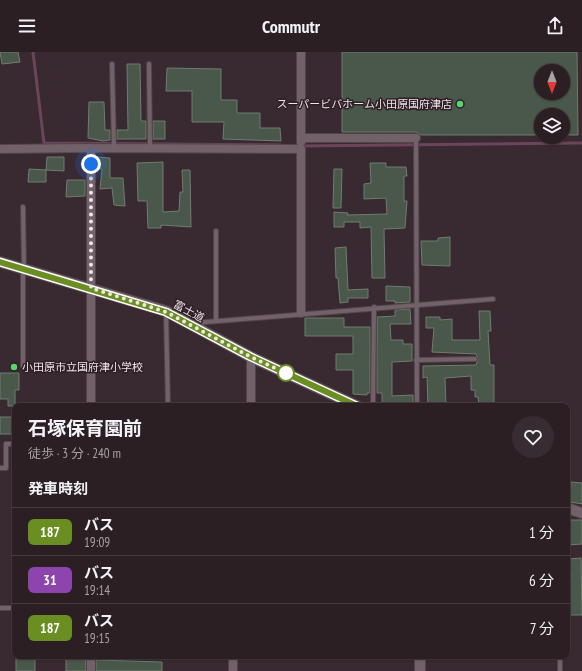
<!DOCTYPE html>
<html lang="ja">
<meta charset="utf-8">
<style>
:root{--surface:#2b1f24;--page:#372c31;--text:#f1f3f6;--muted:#a6a2a6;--line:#473d41}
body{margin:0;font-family:"PT Sans Narrow","Noto Sans JP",sans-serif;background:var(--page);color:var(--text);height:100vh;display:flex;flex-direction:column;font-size:15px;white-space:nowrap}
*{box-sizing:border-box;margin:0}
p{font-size:13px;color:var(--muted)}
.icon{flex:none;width:22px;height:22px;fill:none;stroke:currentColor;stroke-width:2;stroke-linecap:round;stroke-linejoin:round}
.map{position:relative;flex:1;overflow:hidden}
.panel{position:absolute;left:12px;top:351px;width:558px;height:256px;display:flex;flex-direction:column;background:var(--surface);border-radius:8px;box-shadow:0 1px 3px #0004,0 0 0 1px var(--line)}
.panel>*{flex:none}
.badge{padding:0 8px;border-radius:6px;font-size:14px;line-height:26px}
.needle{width:26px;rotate:180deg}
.fabs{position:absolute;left:534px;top:12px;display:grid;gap:8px}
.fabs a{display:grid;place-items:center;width:36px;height:36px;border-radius:50%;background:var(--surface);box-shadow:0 1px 3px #0004,0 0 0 1px var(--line);font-size:20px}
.you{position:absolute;width:20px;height:20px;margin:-10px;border:3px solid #fff;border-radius:50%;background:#1a73e8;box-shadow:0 0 0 6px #1a73e833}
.map>.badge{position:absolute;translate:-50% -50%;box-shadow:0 0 0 2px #fff}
h2{padding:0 16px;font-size:15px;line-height:36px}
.round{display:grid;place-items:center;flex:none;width:42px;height:42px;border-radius:21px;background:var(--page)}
.head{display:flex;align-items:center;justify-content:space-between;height:68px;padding:0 16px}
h1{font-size:19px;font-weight:700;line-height:30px}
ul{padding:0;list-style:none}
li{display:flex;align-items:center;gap:12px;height:48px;padding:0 16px;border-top:1px solid var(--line)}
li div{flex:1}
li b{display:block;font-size:15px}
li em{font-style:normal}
li .badge{min-width:44px;font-weight:700;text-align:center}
header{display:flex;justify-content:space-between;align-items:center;height:52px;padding:0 16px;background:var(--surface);font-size:18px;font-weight:700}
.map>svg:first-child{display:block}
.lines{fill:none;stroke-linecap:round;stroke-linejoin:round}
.stream{stroke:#6c455b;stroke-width:3}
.building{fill:#4a574b;stroke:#6f7d70;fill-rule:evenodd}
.service-casing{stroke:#51454a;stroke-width:6}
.minor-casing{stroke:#51454a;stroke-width:10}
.tertiary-casing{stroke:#51454a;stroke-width:12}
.service{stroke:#736169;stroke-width:4}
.minor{stroke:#736169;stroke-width:8}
.tertiary{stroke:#736169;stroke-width:10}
.line-casing{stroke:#fff;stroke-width:9}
.line{stroke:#6b8e23;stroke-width:6}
.walk{stroke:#f0e5e9;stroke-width:4;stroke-dasharray:0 7.2}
.poi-dot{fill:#58d56f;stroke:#2e1f26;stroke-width:1.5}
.stop-dot{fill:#fff;stroke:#6b8e23;stroke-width:2}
.labels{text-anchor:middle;stroke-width:3;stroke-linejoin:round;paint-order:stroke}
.poi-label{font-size:11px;fill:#f0e5e9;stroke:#2e1f26;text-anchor:end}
.street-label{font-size:11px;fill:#f0e5e9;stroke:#2e1f26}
</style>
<header><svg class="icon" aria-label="menu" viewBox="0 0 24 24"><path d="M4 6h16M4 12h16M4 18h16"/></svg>Commutr<svg class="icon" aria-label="share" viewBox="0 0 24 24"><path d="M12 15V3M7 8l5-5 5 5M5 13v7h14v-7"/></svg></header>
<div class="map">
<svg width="582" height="619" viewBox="0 0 582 619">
<rect width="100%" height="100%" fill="#392930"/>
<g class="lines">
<path class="stream" d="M33,0L44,91L281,93
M300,94L581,91"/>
</g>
<path class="building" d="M0,0H18L20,10L2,12Z
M342,0H577L578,83H563V63H541V83H421L416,80H342ZM541,19H563V41H541Z
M127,12H140L141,69H146V87H117V78H128Z
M167,16L221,17V48H237V61H260V76H280L281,89L223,87L224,70H192V39H166Z
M89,50H104L105,78H110V88L103,89L88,86Z
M153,69H165V87H153Z
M47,105H64V119L46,118Z
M97,105L110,106V126H123L125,154L114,153L112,136L100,137L102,117H96Z
M163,110V160L179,159L180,140H183L182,118H190L191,175L161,173V176H148L147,149H138L137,111Z
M370,111H386V115H406L407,124H404V149H407L405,176L384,177L385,226H372L371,175L360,176V170H344V175H334V160L348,161L347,163L387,162L386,146L364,147V132L371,131Z
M29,117L46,118V130H28Z
M334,117H342L341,156H333Z
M67,128H85V144L66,145Z
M450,185V214L422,213L421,189H438V186Z
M346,195L348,238L368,237V246H348V250L340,251L338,226H336L335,196Z
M386,234L410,235V250L395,251V249H386Z
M410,257L411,272H390L391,288H403V292H412V309L392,310V344L413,343V354H382V341H377V265L395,264V258Z
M479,259H490L491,279H488L490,313H494V354H479L478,345H475V338H471V324L445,326L446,354H428L427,325L423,326V314L476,313L478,307L476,302L432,300L434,276H426V265H440V268L452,267V288H480Z
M305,266H344V275H370V341H367V343L353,342V318H336V302H353V284H305Z
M0,321H19V338H15V354H8V347H0Z
M0,365H15V382H0Z
M571,430L582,431V452L570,450Z
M567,468H582V492L569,493Z
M581,506L582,563H567V525H571L569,507Z
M16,606H35V619H16Z
M66,607H84L86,609V619H66Z
M96,608L162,610V619H96Z"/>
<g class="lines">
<defs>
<path id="service" d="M112,12L114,95
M149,12L150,95
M416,86L417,354
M23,155L24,216
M216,179V269
M166,260L168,354
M194,271L493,247
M416,308L475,307
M23,314V218
M373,354L374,255
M0,416H6V392H15
M0,556H15
M560,604V619"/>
<path id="minor" d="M301,0V90
M301,86H416
M91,96L301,97V261
M0,97L91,96V354
M251,354V305
M91,604V619
M233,604V619"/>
<path id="tertiary" d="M0,210L166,259L251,305L357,354
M567,456L582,461
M420,619V604"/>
</defs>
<use href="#service" class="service-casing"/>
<use href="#minor" class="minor-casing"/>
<use href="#tertiary" class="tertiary-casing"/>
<use href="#service" class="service"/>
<use href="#minor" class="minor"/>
<use href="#tertiary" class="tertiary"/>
</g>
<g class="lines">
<defs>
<path id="line" d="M0,210L166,260L251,305L357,354"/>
</defs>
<use href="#line" class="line-casing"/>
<use href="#line" class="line"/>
<path class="walk" d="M91,112V236L166,260L251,305L288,322L286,321"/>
</g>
<g class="poi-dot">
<circle cx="460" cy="52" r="4"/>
<circle cx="14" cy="315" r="4"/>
</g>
<circle class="stop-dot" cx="286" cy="321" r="8"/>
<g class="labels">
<g class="poi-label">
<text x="452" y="56">スーパービバホーム小田原国府津店</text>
<text x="22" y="319" text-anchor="start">小田原市立国府津小学校</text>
</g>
<g class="street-label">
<text transform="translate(189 259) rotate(28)" y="4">富士道</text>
</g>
</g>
</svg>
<div class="fabs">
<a><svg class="needle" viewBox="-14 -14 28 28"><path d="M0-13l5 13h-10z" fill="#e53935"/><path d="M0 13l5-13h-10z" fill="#a6a2a6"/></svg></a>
<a><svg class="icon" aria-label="layers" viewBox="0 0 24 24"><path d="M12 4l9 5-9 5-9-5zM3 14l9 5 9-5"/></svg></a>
</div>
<div class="you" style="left:91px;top:112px"></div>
<section class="panel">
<div class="head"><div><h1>石塚保育園前</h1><p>徒歩 · 3 分 · 240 m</p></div><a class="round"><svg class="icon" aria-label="heart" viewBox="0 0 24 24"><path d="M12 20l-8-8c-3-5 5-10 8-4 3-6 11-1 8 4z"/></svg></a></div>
<h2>発車時刻</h2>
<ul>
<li><span class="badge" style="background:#6b8e23;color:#fff">187</span><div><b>バス</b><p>19:09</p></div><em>1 分</em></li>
<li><span class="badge" style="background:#8e44ad;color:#fff">31</span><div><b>バス</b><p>19:14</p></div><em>6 分</em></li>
<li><span class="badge" style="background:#6b8e23;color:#fff">187</span><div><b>バス</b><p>19:15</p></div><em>7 分</em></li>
</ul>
</section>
</div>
